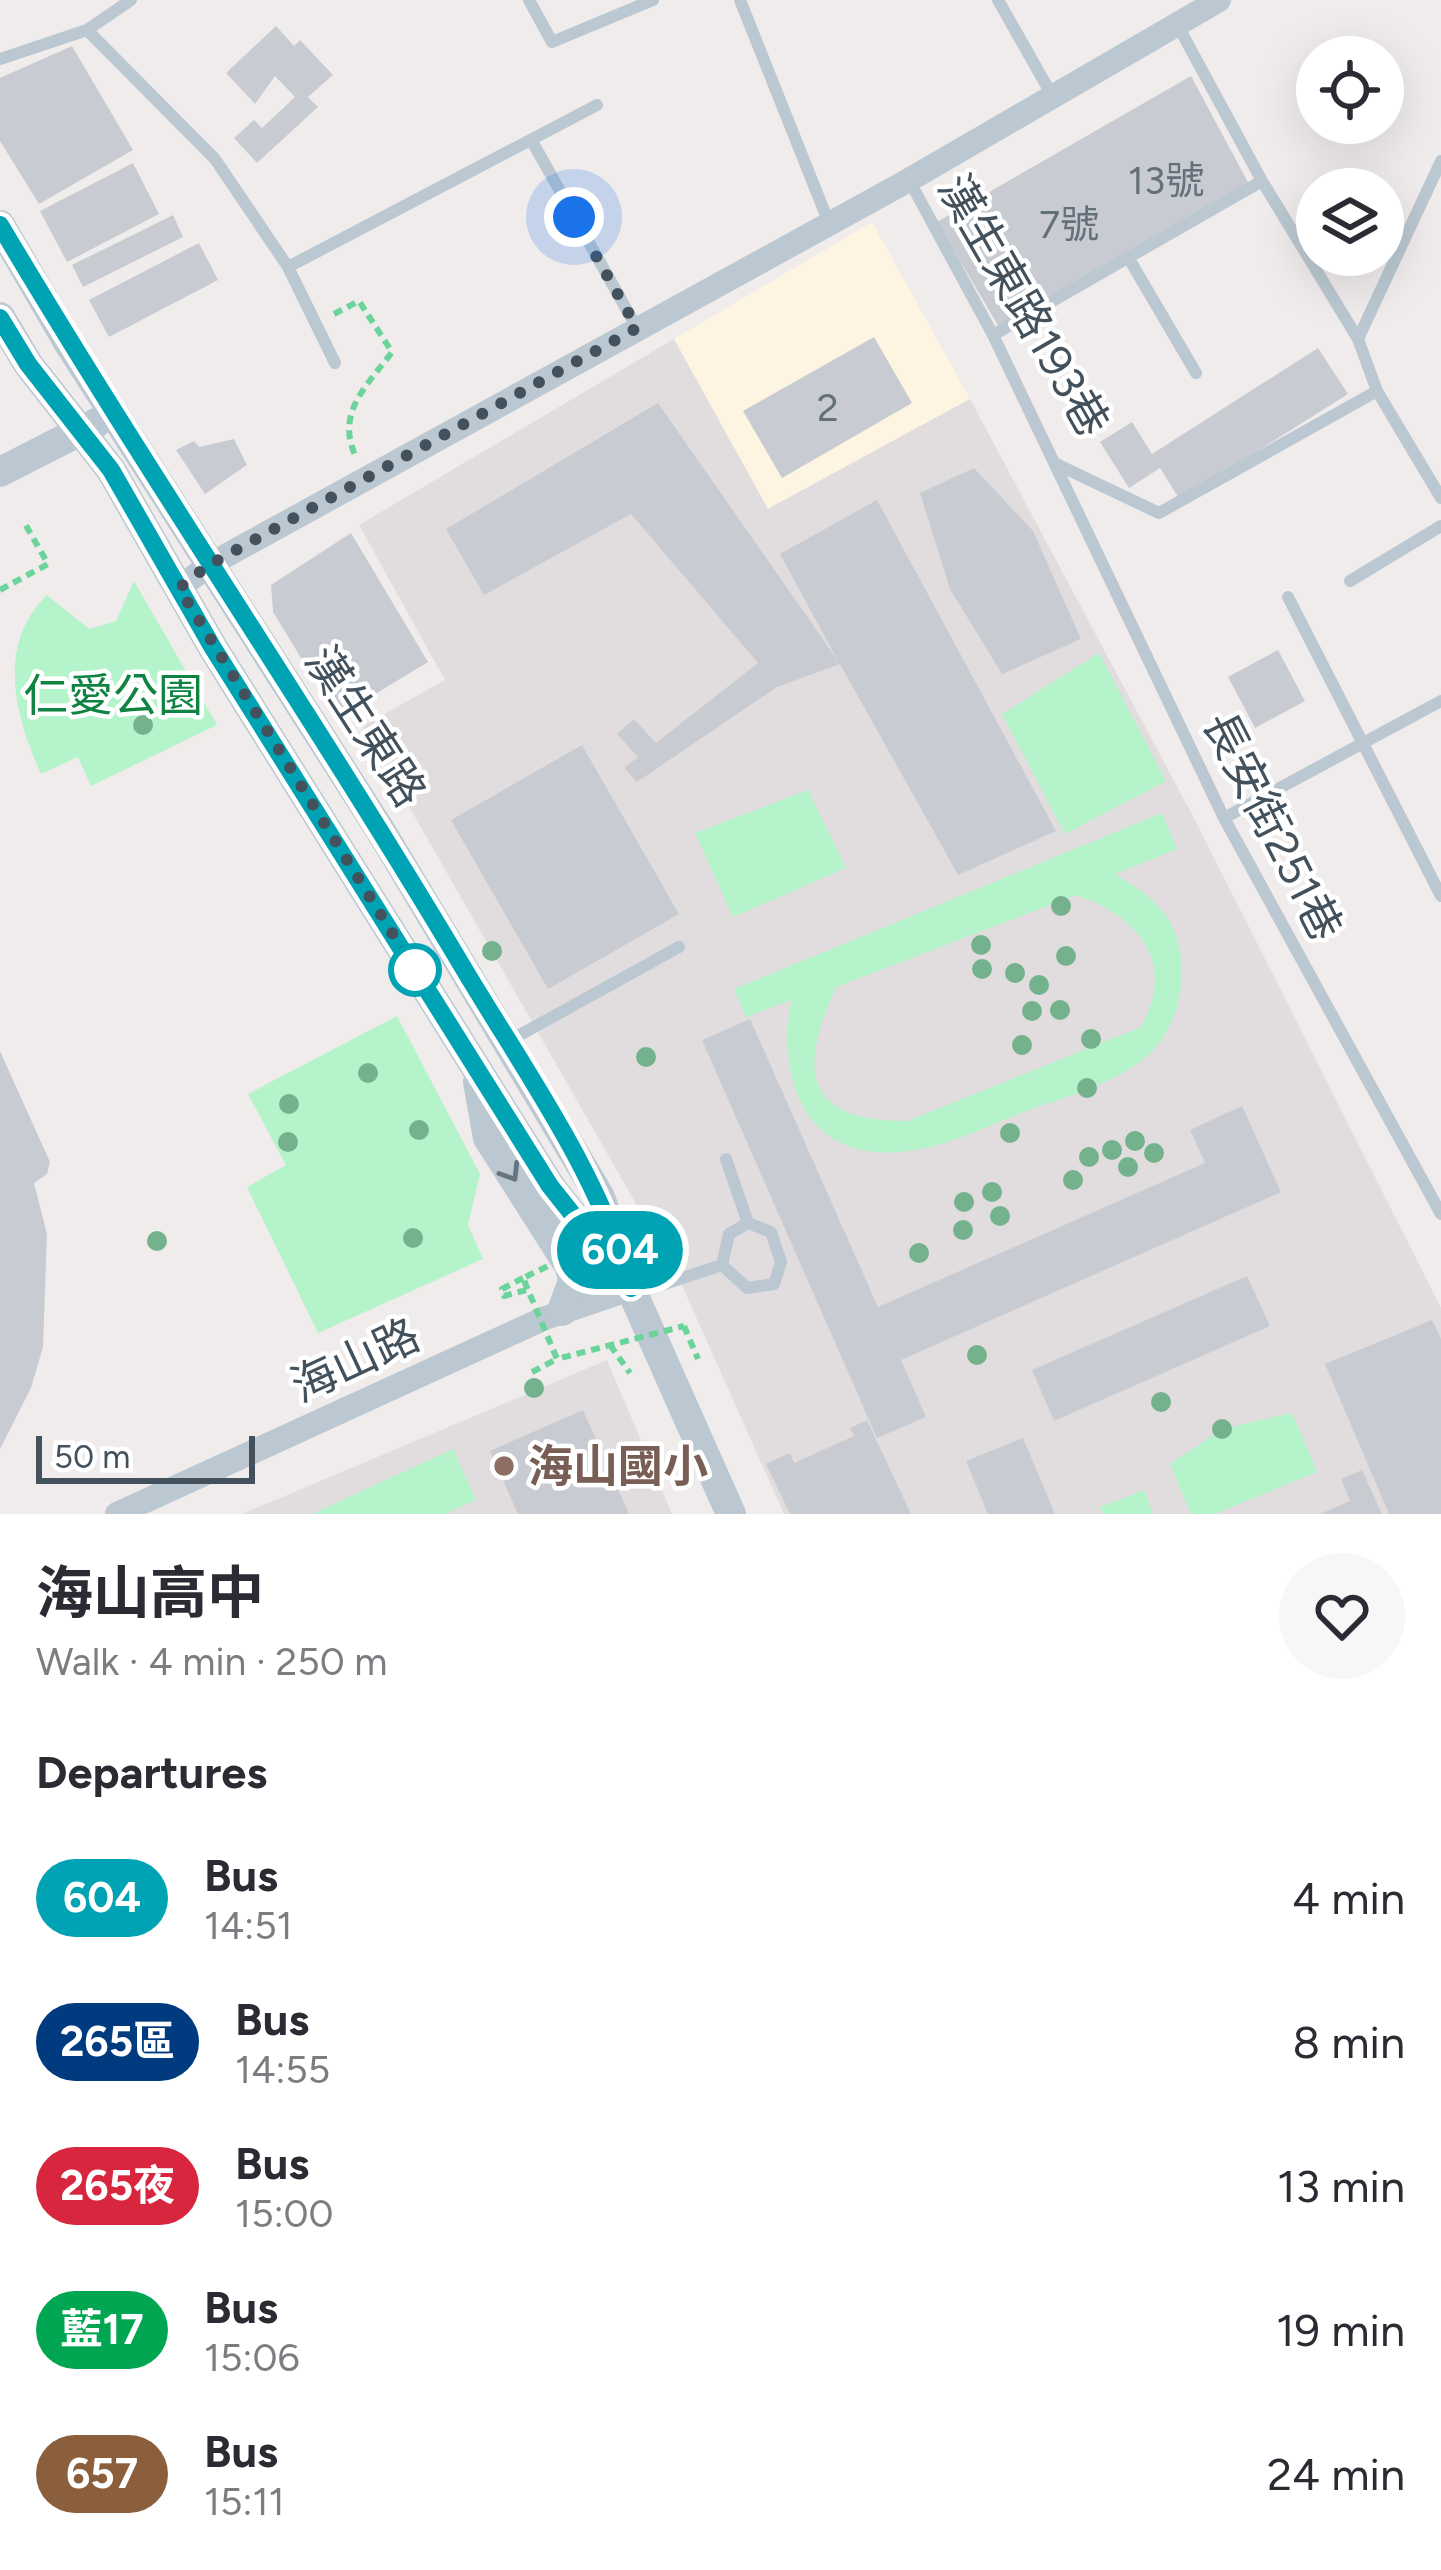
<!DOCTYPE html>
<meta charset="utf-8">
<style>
:root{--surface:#fff;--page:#f7f7f7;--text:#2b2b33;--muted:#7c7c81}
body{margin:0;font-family:Figtree,"Noto Sans TC",sans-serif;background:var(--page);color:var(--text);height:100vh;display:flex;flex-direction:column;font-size:45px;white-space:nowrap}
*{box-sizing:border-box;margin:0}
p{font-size:39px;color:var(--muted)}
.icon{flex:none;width:66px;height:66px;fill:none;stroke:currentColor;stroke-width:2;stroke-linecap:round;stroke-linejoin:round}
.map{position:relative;height:1514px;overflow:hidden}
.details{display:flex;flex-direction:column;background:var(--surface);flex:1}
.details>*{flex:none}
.badge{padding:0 24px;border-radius:39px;font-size:42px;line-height:78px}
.buttons{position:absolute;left:1296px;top:36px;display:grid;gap:24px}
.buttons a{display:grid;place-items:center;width:108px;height:108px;border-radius:50%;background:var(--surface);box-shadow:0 12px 48px #0002;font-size:60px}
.scale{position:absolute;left:36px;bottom:30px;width:219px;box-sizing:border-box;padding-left:12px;border:6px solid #43515c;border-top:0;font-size:33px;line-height:42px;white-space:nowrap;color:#43515c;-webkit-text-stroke:9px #fff;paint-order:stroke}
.you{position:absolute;width:60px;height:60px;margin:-30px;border:9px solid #fff;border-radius:50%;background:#1a73e8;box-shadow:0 0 0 18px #1a73e833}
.map>.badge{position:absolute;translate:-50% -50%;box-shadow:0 0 0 6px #fff}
h2{padding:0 36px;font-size:45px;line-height:108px}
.round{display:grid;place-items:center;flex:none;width:126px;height:126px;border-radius:63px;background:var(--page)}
.summary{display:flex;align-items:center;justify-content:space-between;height:204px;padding:0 36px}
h1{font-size:57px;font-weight:700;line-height:90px}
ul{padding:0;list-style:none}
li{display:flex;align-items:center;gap:36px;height:144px;padding:0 36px}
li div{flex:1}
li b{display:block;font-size:45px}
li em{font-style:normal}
li .badge{min-width:132px;font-weight:700;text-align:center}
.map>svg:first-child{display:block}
.commercial{fill:#fdf4e2}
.education{fill:#e1ddde}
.green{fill:#b5f3ca;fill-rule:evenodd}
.building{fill:#c8ccd2}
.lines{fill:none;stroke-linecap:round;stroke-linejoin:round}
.path{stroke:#6ad49a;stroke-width:6;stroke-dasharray:9 6;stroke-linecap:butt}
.service{stroke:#bbc8d1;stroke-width:12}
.minor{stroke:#bbc8d1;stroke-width:24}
.tertiary{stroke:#bbc8d1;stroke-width:30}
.path-bridge{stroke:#6ad49a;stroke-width:6;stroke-dasharray:9 6;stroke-linecap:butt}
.tree{fill:#74b28e}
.oneway{stroke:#67757f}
.line-casing{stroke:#fff;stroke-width:27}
.line{stroke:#00a3b4;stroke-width:18}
.walk{stroke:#43515c;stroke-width:12;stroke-dasharray:0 21.6}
.stop-dot{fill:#fff;stroke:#00a3b4;stroke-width:6}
.education-dot{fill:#8d6e63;stroke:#fff;stroke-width:4.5}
.labels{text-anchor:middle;stroke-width:9;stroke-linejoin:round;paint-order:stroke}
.number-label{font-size:39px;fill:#64707a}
.street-label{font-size:45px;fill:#43515c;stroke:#fff}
.park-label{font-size:45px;fill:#0e8342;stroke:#fff}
.education-label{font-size:45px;font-weight:bold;fill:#785e54;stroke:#fff;text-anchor:start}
</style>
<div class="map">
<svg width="1441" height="1514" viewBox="0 0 1441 1514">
<rect width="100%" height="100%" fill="#f0ecec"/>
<path class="commercial" d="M872,222L970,399L767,509L674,339Z"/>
<path class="education" d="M674,339L768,509L970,399L1196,822L1441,1308V1514H784L680,1281L363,726L445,680L359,525Z
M607,1360L672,1514H242Z"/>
<path class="green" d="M134,581L217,725L91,786L78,757L41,774C10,706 0,641 47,595L89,629L116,621Z
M1099,653L1166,781L1065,834L1002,714Z
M808,790L846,868L733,917L695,833Z
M1162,813L1177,849L1115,874C1133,886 1151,895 1164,913C1194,952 1184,1024 1148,1055C1113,1086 1058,1099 1016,1115C988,1126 959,1140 930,1147C820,1174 774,1099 791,1000L746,1017L734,989ZM1076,895C1138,916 1177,962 1141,1027L907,1121C800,1121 800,1067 836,987Z
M397,1016L480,1174L468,1225L483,1259L318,1333L247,1187L286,1165L248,1094Z
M1292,1413L1317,1472L1215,1514H1191L1170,1464L1222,1429Z
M453,1449L476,1500L445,1514H312Z
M1144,1490L1153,1514H1103L1100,1507Z"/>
<path class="building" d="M276,26L294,46L300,40L333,75L308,97L318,107L257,163L234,138L254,120L262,128L295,97L275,76L255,104L226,73Z
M72,46L133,150L39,204L0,141V78Z
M1191,76L1250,186L999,327L937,222Z
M133,163L159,214L67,262L40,211Z
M173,215L183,237L83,287L72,265Z
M199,243L218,280L109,337L89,300Z
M874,337L912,403L782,478L743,411Z
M1318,348L1348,394L1180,500L1160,468L1129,488L1100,442L1132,422L1152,454Z
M658,403L838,661L780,554L877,500L1056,831L958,875L840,664L777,687L637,782L624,768L638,757L617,734L634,719L656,743L758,663L631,514L484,595L446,529Z
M234,439L247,465L205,494L176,450L194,441L199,447Z
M974,468L1033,531L1081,639L1002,674L950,589L920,493Z
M351,533L428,662L337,717L273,612L271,585Z
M1278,650L1305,701L1255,728L1228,677Z
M582,745L679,914L548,989L451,820Z
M750,1019L878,1307L1205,1163L1190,1130L1242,1106L1281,1192L901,1360L926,1417L877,1438L702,1040Z
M0,1051L50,1162L47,1174L34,1183L47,1234L43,1347L31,1388L0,1449Z
M1247,1276L1270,1326L1054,1421L1032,1370Z
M1432,1320L1441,1339V1514H1389L1325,1364Z
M583,1410L629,1514H518L490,1451Z
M867,1420L911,1514H790L766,1464L790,1453L794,1463L854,1436L850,1428Z
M1023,1438L1055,1514H988L966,1461Z
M1362,1470L1382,1514H1320L1350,1501L1341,1479Z"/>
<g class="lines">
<path class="path" d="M334,314L359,301L392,352C367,386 336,412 355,455
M0,590L48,564L24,522
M523,1278L502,1289L504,1296L526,1290
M684,1326L698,1359
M610,1345L630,1373
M532,1372L557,1359"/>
<path class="service" d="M529,0L552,42L653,0
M740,0L825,213
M998,0L1053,97
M1177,24L1262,181L1358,339L1377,391
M87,30L215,159L288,267L335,363
M0,59L87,30L131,0
M533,143L637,328
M909,180L993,335L1224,818L1441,1214
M1128,257L1196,373
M288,267L597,105
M993,335L1262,181
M1358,339L1441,161
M1056,464L1159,513L1377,391L1441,498
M1350,581L1441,526
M1288,597L1441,896
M1224,818L1441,701
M507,1042L679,947
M726,1159L748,1223
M748,1223L771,1232L781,1262L774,1284L747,1288L722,1265L729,1234Z
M634,1294L722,1265"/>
<path class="minor" d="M179,588L209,565L909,180L1219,0
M117,1514L545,1318L631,1289"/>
<path class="tertiary" d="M0,225L68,342L382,833L600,1197L631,1289L731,1514
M0,317L28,364L111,470L213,648L550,1186L623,1279
M0,472L96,423
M478,1082L488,1138L570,1267L573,1281L562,1311"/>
<path class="path-bridge" d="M642,1221L523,1278L557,1359L684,1326"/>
</g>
<g class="tree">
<circle cx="143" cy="725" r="10"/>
<circle cx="1061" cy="906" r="10"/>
<circle cx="981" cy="945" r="10"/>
<circle cx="492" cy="951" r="10"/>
<circle cx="1066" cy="956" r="10"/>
<circle cx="982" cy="969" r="10"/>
<circle cx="1015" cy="973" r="10"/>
<circle cx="1039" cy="985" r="10"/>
<circle cx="1060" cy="1010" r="10"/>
<circle cx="1032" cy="1011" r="10"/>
<circle cx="1091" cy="1039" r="10"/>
<circle cx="1022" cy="1045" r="10"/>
<circle cx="646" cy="1057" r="10"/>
<circle cx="368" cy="1073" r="10"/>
<circle cx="1087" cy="1088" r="10"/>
<circle cx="289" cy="1104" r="10"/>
<circle cx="419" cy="1130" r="10"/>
<circle cx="1010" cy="1133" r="10"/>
<circle cx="1135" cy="1141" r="10"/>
<circle cx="288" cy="1142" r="10"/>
<circle cx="1112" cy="1150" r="10"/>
<circle cx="1154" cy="1153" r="10"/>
<circle cx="1089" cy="1157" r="10"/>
<circle cx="1128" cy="1167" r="10"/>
<circle cx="1073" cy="1180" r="10"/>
<circle cx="992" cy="1192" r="10"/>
<circle cx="964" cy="1202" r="10"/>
<circle cx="1000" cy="1216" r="10"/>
<circle cx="963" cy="1230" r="10"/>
<circle cx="413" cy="1238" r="10"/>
<circle cx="157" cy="1241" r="10"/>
<circle cx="919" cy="1253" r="10"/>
<circle cx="977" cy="1355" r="10"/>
<circle cx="534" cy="1388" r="10"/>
<circle cx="1161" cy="1402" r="10"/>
<circle cx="1222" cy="1429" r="10"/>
</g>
<defs><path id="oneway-chevron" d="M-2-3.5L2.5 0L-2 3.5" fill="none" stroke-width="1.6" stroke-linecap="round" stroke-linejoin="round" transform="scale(3)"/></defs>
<use class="oneway" href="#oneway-chevron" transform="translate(511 1173) rotate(58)"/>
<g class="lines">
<defs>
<path id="line" d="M0,225C147,473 310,711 458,959C521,1066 597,1168 631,1288L550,1186L213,648L111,470L28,364L0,318"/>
</defs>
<use href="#line" class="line-casing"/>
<use href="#line" class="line"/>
<path class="walk" d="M415,970L179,588L209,565L637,328L574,217"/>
</g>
<circle class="stop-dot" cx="415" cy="970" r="24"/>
<circle class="education-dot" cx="504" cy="1466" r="12"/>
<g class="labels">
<g class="number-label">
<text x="1166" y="194">13號</text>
<text x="1069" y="238">7號</text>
<text x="828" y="421">2</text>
</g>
<g class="street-label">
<text transform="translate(1024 305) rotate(60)" y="16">漢生東路193巷</text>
<text transform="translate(366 726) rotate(57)" y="16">漢生東路</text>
<text transform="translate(1273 826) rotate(63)" y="16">長安街251巷</text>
<text transform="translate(355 1360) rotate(-25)" y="16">海山路</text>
</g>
<g class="park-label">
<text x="113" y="711">仁愛公園</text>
</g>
<g class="education-label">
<text x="528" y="1482">海山國小</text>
</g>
</g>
</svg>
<div class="buttons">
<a><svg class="icon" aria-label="locate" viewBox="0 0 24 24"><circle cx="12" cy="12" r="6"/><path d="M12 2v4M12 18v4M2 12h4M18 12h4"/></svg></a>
<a><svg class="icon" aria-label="layers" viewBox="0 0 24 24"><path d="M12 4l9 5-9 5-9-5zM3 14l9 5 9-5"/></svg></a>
</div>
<div class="scale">50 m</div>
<div class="you" style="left:574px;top:217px"></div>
<b class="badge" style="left:620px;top:1250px;background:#00a3b4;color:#fff">604</b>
</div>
<section class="details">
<div class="summary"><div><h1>海山高中</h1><p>Walk · 4 min · 250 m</p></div><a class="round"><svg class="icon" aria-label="heart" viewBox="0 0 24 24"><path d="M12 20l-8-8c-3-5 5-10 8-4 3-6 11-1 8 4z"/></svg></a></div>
<h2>Departures</h2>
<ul>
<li><span class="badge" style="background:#00a3b4;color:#fff">604</span><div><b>Bus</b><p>14:51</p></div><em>4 min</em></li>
<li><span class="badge" style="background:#003b80;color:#fff">265區</span><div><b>Bus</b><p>14:55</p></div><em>8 min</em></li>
<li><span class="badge" style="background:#d7263d;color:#fff">265夜</span><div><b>Bus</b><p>15:00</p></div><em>13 min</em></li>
<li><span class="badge" style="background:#00a651;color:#fff">藍17</span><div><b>Bus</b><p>15:06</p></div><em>19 min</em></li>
<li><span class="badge" style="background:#8b5e3c;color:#fff">657</span><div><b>Bus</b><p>15:11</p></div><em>24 min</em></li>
</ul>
</section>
